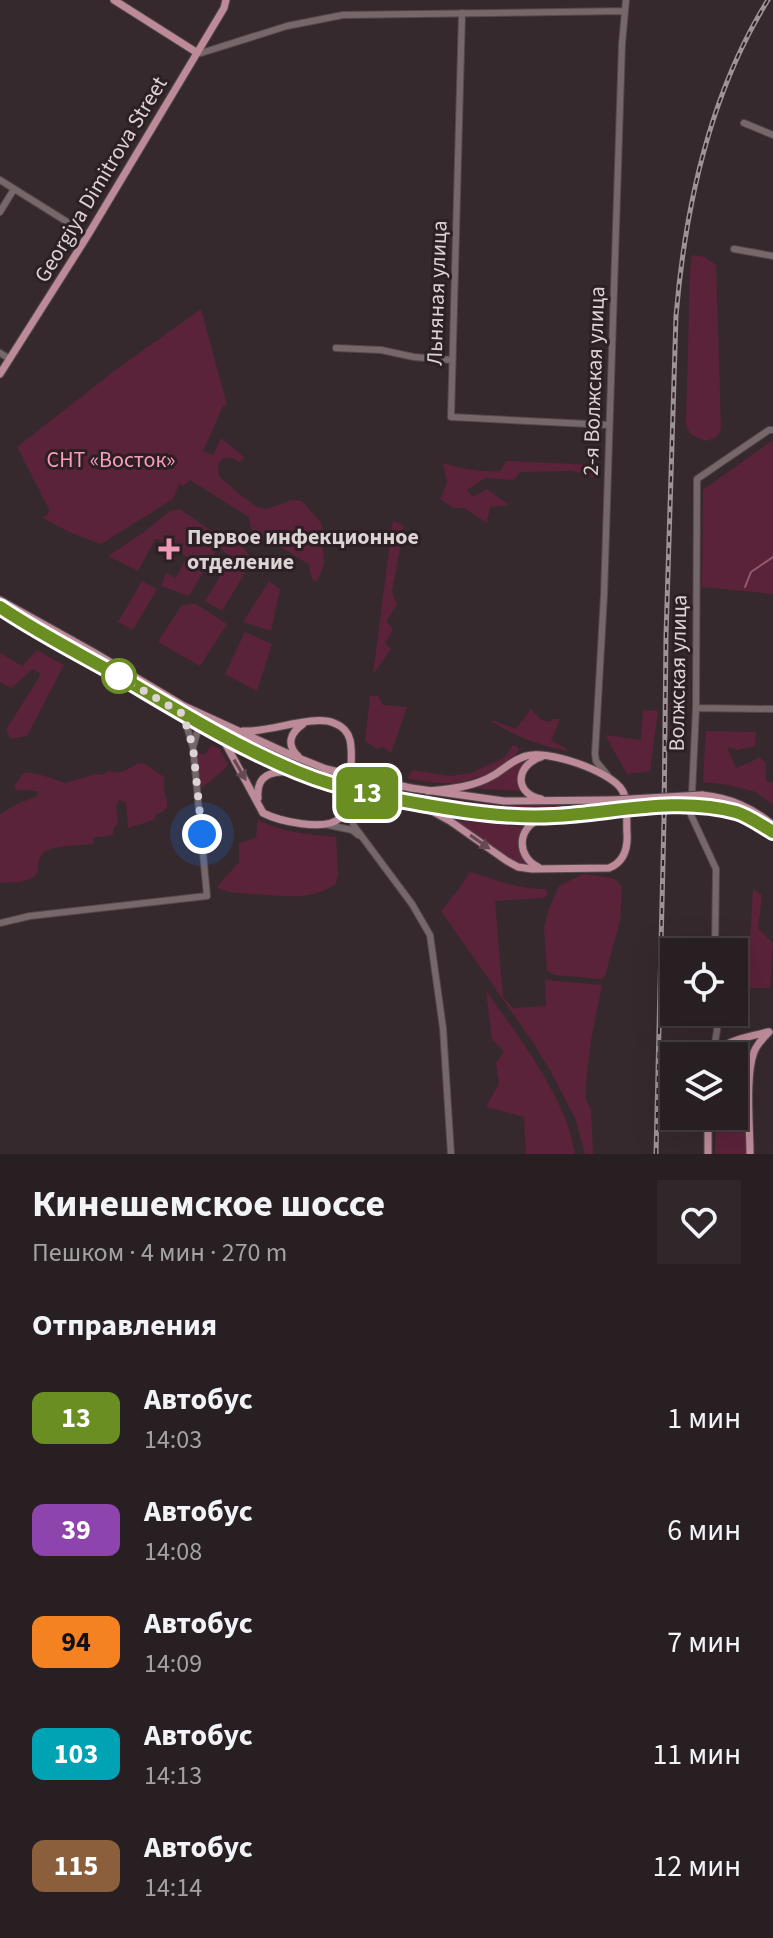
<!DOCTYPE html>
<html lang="ru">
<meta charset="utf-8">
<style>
:root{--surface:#281f22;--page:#30272a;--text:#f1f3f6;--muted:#a5a2a5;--line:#443d40}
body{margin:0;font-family:"Source Sans 3",sans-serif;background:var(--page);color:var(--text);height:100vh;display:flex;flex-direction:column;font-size:30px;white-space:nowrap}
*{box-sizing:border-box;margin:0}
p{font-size:26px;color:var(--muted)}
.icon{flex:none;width:44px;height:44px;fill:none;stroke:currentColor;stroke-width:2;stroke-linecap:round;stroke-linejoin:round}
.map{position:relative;height:1154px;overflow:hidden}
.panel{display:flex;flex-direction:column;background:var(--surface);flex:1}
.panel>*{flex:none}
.badge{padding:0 16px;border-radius:12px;font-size:28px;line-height:52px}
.controls{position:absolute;left:660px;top:938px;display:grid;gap:16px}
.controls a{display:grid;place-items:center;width:88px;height:88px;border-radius:0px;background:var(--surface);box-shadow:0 8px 32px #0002,0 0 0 2px var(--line);font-size:40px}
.you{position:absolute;width:40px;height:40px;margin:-20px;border:6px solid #fff;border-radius:50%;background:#1a73e8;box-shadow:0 0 0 12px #1a73e833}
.map>.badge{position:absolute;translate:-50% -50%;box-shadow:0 0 0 4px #fff}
h2{padding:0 32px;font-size:30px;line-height:72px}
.round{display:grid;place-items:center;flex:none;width:84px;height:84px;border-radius:0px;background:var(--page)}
.headline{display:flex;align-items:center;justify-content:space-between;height:136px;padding:0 32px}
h1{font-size:38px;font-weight:700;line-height:60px}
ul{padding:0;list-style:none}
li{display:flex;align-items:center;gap:24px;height:112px;padding:0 32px}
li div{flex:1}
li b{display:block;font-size:30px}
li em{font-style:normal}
li .badge{min-width:88px;font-weight:700;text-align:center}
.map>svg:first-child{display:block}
.green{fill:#5a2339}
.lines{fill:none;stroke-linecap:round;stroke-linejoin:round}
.stream{stroke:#96596e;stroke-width:2}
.minor-casing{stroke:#53484b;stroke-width:8}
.major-casing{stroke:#53484b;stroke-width:9}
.minor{stroke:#76676b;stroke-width:6}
.major{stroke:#bd8a9a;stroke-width:7}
.rail-casing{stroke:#9d9295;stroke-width:5}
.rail{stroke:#2c2024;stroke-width:2;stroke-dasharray:6;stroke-linecap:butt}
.major-bridge-casing{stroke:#53484b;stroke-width:9;stroke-linecap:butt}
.major-bridge{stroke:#bd8a9a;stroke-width:7}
.oneway{fill:#664a53}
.line-casing{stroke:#fff;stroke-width:18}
.line{stroke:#6b8e23;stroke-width:12}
.walk{stroke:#dcd3d5;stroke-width:8;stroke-dasharray:0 14.4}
.poi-dot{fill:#f09ab7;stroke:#2c2024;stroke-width:3}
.stop-dot{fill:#fff;stroke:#6b8e23;stroke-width:4}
.labels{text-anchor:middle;stroke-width:6;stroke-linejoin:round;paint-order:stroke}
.street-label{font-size:22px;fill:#dcd3d5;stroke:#2c2024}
.park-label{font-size:22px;fill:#fb9ebe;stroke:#2c2024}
.poi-label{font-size:22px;font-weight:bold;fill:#dcd3d5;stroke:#2c2024;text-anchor:start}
</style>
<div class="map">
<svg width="773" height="1154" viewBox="0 0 773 1154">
<rect width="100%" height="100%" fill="#36292d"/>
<path class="green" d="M692,255L705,257L716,265L721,429L717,437L706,441L690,434L686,424L690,270Z
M201,309L227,405L223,406L203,451L213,455L221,438L244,457L240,462L232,458H223L218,465L219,476L239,494L257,507L267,509L292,500L302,501L321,523L324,563L318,580L314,581L310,572V565L251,529L249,517L190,480L183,486L179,484L173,499L101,544L69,532L43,518L50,511L17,447L117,369Z
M773,440V594L702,587L703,490Z
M506,461L595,465L599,468L596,478L573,471L520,472L514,480L485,478L467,490L473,497L487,489L509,505L490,507L487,523L464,508H453L440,499L447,483L443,463C463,469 479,472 500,471Z
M180,509L210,530C236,527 240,542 252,561L222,611L205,601L232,557L218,548L189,596L161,586L166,573L176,578L187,557L156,538L138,571L108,556L144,532L170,511Z
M393,520L404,526L392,592L397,605L386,621L393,629L385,643L391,649L373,674Z
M142,581L157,589L133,630L118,622Z
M269,581L280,589L271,631L243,622Z
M188,604H196L227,624L200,666L158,642L181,606Z
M245,632L272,644L257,691L225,674Z
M37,650L64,665L27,736L11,739L6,730L41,674L33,669L11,688L0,682V653L22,666Z
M370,696H378L383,705L407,707L391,753L382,747L377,749L365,741Z
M531,709L541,720L550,722L553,719H560L551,741L566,748L568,751C540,746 515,736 491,721H495L516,729Z
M643,710L658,711L650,771L627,774L605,735L641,740Z
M706,731L756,732L755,746L737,750L727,747L736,768L751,762L759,757L766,763V781L773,782V805L756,792L729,785L703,782Z
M211,745L219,748L228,764L224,770L201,788L195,751L205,755Z
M513,745L518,747L519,750C507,769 474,781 452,783C437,784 422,781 407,778L413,770L450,776L471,773L504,758Z
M529,758C520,774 519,770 522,791L468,788L521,761Z
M138,763L145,764L164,777V792L167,799V806L163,812L157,813L154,820L128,828L126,803L119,800L116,807L118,824L114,827L113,835L93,838L94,844C81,845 54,845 44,852C38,857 39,862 38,869C36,884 12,882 0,883V814L19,803L36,797L39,792L30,790H16L14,786L24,772L38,774L66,783L95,774L102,775L108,771C121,775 127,770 138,763Z
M416,796L511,806L611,804V806C569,810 527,814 484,810C461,807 438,802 415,797Z
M258,820C285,833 306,834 336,837L338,874L336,884C310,901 284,896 255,894C242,893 229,894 217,887L239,862V843L256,838Z
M455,820L524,827C516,842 519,852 528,866L511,860Z
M470,872C495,879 518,890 545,889L548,891L545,898L495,901L503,997L513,1008L546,1006L545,980L602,985L591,1040L586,1082V1100L591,1110L593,1154H585L575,1118L550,1070L532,1041L441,911L461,886Z
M583,874L613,878L622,886L620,921L605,976L601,979L555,975L547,971L544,928L548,911L559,886Z
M753,889L762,895L758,928L773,943L770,988H747Z
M486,991C515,1031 546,1072 565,1118C570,1129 572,1142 575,1154H526L524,1117L486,1107L499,1084L496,1063L504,1052L492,1039Z
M716,1122H747L746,1154H715Z"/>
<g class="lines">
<path class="stream" d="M745,587L751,572L773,557"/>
<defs>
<path id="minor" d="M462,13L451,417L609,425
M196,52L201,53L287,26L343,15L625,11
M744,123L773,135
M0,180L88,235
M0,212L14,189
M734,249L773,256
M336,348L381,350L414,357L452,360
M0,353L10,359
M696,708L773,709
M193,747L200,723
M609,777L596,761L595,754L604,595L622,44L626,0
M346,805L354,826L412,904L430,935L443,1028L451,1154
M328,825L352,830L358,835
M0,923L30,916L207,896L193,747L183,714
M715,952L716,869L691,815L696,708L697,479L769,430H773
M713,1056L717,1030V1012"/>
<path id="major" d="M114,0L196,52
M0,374L88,235L224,8L226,0
M0,600L95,653L184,706L291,755L326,769L339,772
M0,607L46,635L221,735L299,772L337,786
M222,737L263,813C279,821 325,832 340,818C350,809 353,754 350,740C348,732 342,726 334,723C313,714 269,733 243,731
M298,756C286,745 290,733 303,724
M411,788L504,801L613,800
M702,795C730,798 751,807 773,825
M258,798C256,775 271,771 291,772
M541,799C513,793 516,765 541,757
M409,802C455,812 504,818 551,816C572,816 593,812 613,810
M419,804L450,821L507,861L518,867L532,869L609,868C624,862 628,848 627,833C626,820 629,801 622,790C611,771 546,749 526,756C514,759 504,769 494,775C474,787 451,789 428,791
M702,806C732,811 747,816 773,832
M538,867C516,856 517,827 541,819
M723,1047C742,1046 744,1053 749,1070
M713,1056C722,1040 751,1037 767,1032
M734,1108L744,1104L748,1099
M708,1154V1116
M750,1154C750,1128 745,1075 754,1052C757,1044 763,1038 769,1032"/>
</defs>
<use href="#minor" class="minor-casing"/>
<use href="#major" class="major-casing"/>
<use href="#minor" class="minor"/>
<use href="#major" class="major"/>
<defs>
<path id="rail" d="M656,1154L664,820L666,636L676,316C685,208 710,93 768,0"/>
</defs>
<use href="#rail" class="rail-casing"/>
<use href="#rail" class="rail"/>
<defs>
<path id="major-bridge" d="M339,772L411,788
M337,786L409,802
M613,800L702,795
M613,810L702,806"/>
</defs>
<use href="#major-bridge" class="major-bridge-casing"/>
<use href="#major-bridge" class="major-bridge"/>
</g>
<defs><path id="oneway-solid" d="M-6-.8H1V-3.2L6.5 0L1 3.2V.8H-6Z" transform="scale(2)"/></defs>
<g class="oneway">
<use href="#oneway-solid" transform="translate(240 770) rotate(60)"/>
<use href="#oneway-solid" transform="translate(480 842) rotate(35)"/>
</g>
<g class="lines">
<defs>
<path id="line" d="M0,607C40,634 84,656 126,680C182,713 237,747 298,772C344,791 396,800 445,808C481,814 518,818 554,816C613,813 677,796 736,812C749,816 761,825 773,832"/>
</defs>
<use href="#line" class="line-casing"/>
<use href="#line" class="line"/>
<path class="walk" d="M119,676L183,714L193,747L202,834"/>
</g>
<path class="poi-dot" d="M165 537h8v8h8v8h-8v8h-8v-8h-8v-8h8z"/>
<circle class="stop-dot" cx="119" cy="676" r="16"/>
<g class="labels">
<g class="street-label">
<text transform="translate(100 179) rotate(-59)" y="8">Georgiya Dimitrova Street</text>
<text transform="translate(436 293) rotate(-88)" y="8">Льняная улица</text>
<text transform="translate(593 381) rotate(-88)" y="8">2-я Волжская улица</text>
<text transform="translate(677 673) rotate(-89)" y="8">Волжская улица</text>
</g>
<g class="park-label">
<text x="111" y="467">СНТ «Восток»</text>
</g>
<g class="poi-label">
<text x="187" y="544">Первое инфекционное<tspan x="187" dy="25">отделение</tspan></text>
</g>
</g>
</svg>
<div class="controls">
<a><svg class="icon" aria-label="locate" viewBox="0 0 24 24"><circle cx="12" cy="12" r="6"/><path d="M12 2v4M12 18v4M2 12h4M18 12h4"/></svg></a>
<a><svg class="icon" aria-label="layers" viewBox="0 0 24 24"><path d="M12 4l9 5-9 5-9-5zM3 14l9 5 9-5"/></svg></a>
</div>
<div class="you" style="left:202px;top:834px"></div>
<b class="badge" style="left:367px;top:793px;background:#6b8e23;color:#fff">13</b>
</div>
<section class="panel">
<div class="headline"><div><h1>Кинешемское шоссе</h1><p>Пешком · 4 мин · 270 m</p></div><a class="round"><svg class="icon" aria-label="heart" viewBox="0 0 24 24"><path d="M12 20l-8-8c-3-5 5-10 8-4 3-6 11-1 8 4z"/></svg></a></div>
<h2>Отправления</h2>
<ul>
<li><span class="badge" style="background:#6b8e23;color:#fff">13</span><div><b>Автобус</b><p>14:03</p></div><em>1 мин</em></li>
<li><span class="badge" style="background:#8e44ad;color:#fff">39</span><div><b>Автобус</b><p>14:08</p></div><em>6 мин</em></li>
<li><span class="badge" style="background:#f58220;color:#111">94</span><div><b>Автобус</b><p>14:09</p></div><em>7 мин</em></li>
<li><span class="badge" style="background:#00a3b4;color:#fff">103</span><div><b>Автобус</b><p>14:13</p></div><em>11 мин</em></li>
<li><span class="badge" style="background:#8b5e3c;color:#fff">115</span><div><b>Автобус</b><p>14:14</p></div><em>12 мин</em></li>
</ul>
</section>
